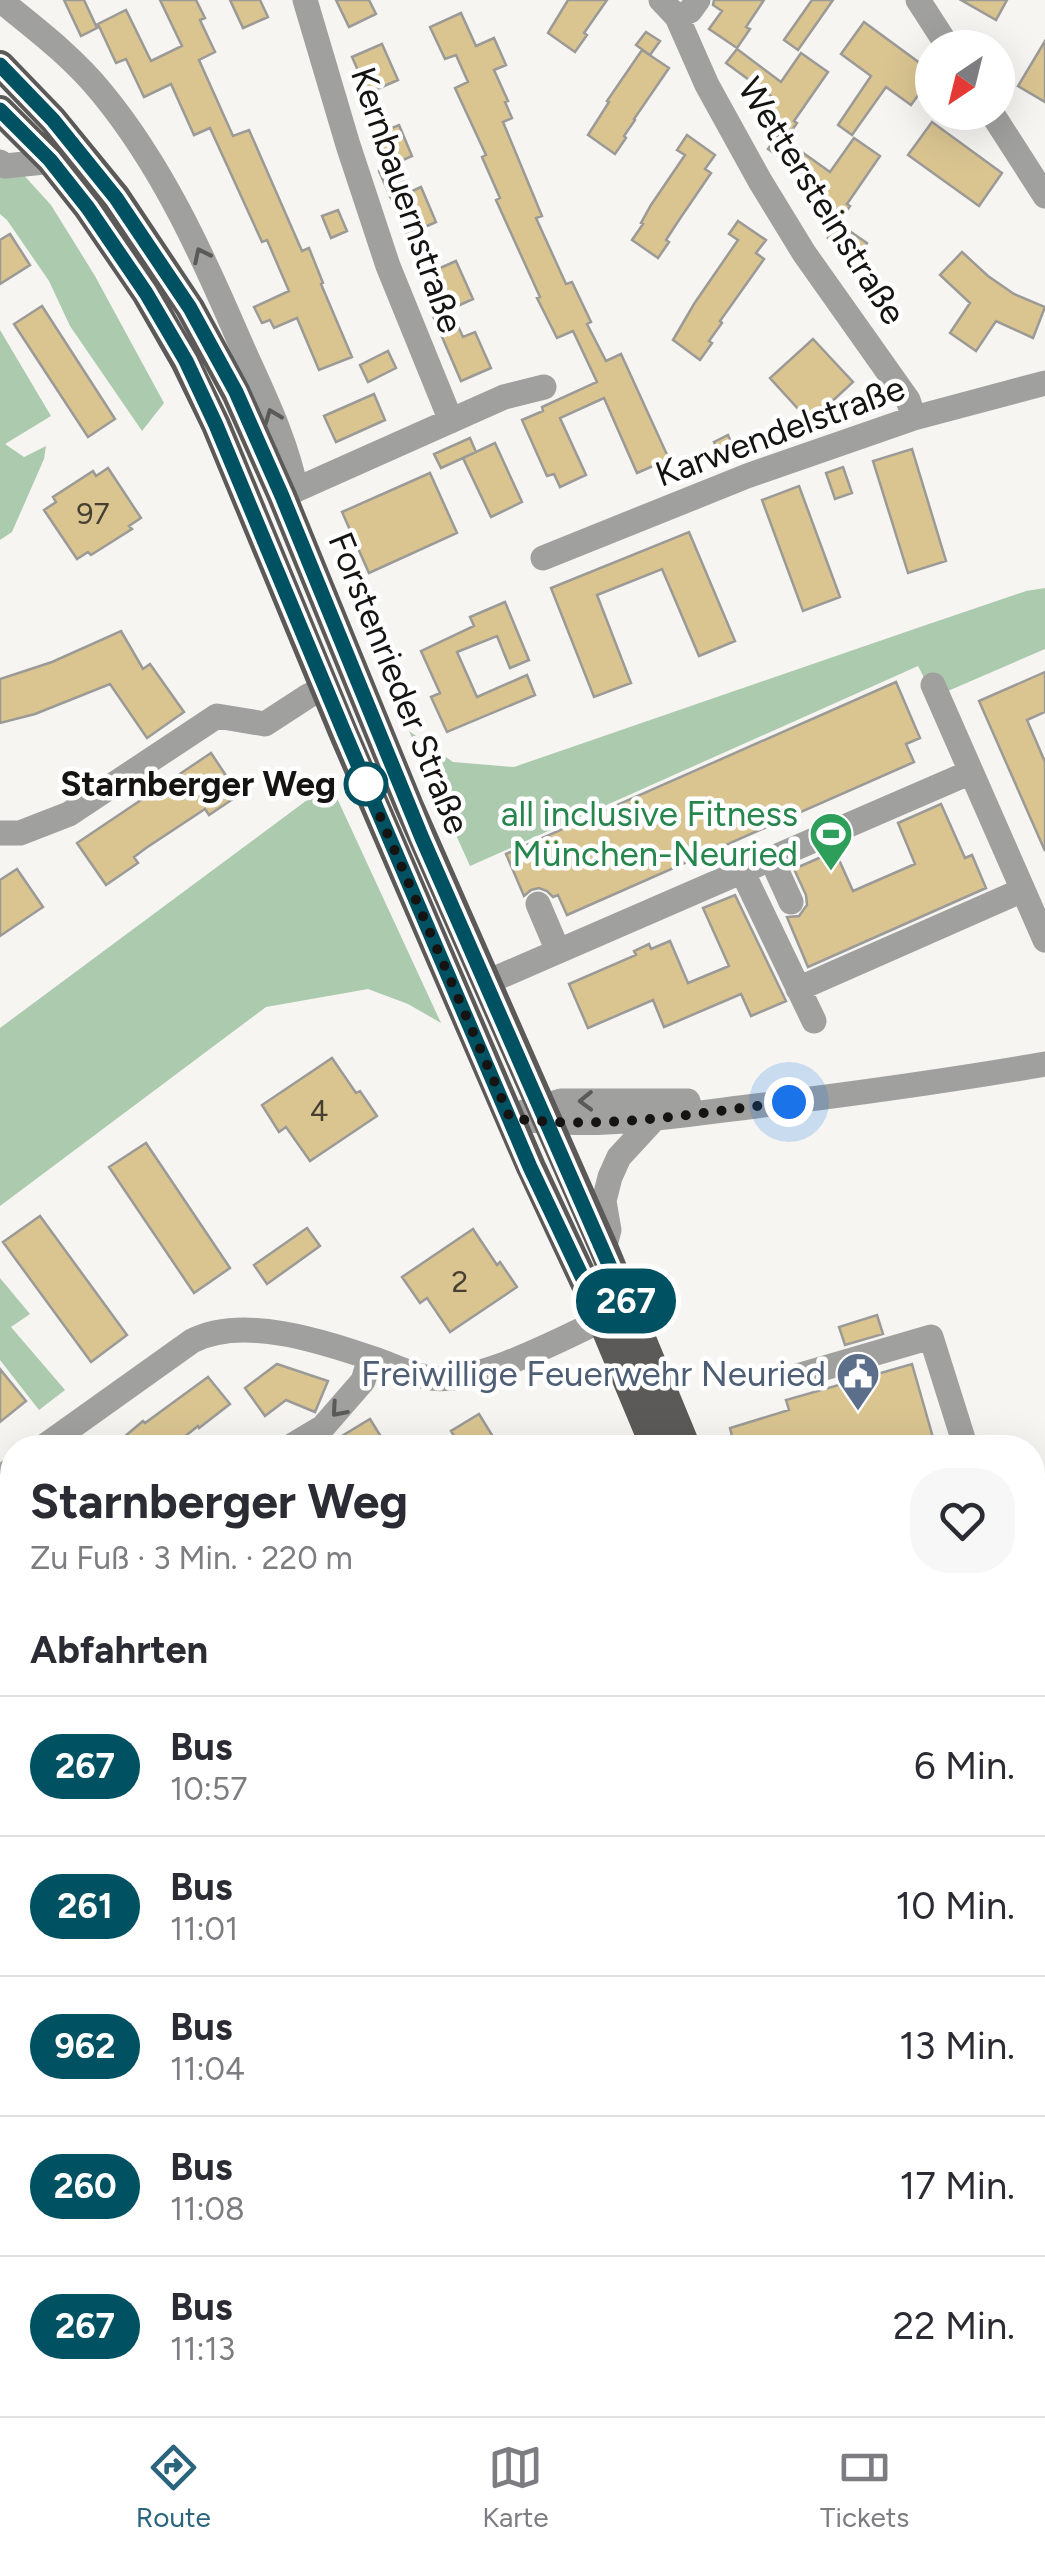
<!DOCTYPE html>
<html lang="de">
<meta charset="utf-8">
<style>
:root{--surface:#fff;--page:#f7f7f7;--text:#2b2b33;--muted:#7c7c81;--line:#e1e1e2;--accent:#2a657d}
body{margin:0;font-family:Figtree,sans-serif;background:var(--page);color:var(--text);height:100vh;display:flex;flex-direction:column;font-size:38px;white-space:nowrap}
*{box-sizing:border-box;margin:0}
p{font-size:32px;color:var(--muted)}
.icon{flex:none;width:55px;height:55px;fill:none;stroke:currentColor;stroke-width:2;stroke-linecap:round;stroke-linejoin:round}
.map{position:relative;flex:1;overflow:hidden}
.details{position:absolute;left:0px;top:1435px;width:1045px;height:982px;display:flex;flex-direction:column;background:var(--surface);border-radius:40px 40px 0 0;box-shadow:0 10px 40px #0002}
.details>*{flex:none}
.badge{padding:0 20px;border-radius:32px;font-size:35px;line-height:65px}
.needle{width:65px;rotate:215deg}
.buttons{position:absolute;left:915px;top:30px;display:grid;gap:20px}
.buttons a{display:grid;place-items:center;width:100px;height:100px;border-radius:50%;background:var(--surface);box-shadow:0 10px 40px #0002;font-size:50px}
.you{position:absolute;width:50px;height:50px;margin:-25px;border:8px solid #fff;border-radius:50%;background:#1a73e8;box-shadow:0 0 0 15px #1a73e833}
.map>.badge{position:absolute;translate:-50% -50%;box-shadow:0 0 0 5px #fff}
h2{padding:0 30px;font-size:38px;line-height:90px}
.round{display:grid;place-items:center;flex:none;width:105px;height:105px;border-radius:40px;background:var(--page)}
.overview{display:flex;align-items:center;justify-content:space-between;height:170px;padding:0 30px}
h1{font-size:48px;font-weight:700;line-height:75px}
ul{padding:0;list-style:none}
li{display:flex;align-items:center;gap:30px;height:140px;padding:0 30px;border-top:2px solid var(--line)}
li div{flex:1}
li b{display:block;font-size:38px}
li em{font-style:normal}
li .badge{min-width:110px;font-weight:700;text-align:center}
.tabs{display:flex;justify-content:space-around;align-items:center;height:140px;border-top:2px solid var(--line);background:var(--surface);font-size:28px;color:var(--muted)}
.tabs a{display:grid;justify-items:center;gap:5px}
.tabs .on{color:var(--accent)}
.map>svg:first-child{display:block}
.green{fill:#accaad}
.building{fill:#dac591;stroke:#9b9a97;stroke-width:2.5}
.lines{fill:none;stroke-linecap:round;stroke-linejoin:round}
.minor{stroke:#a0a09e;stroke-width:25}
.major{stroke:#5c5a58;stroke-width:30}
.oneway{stroke:#5a5a58}
.line-casing{stroke:#fff;stroke-width:22}
.line{stroke:#005262;stroke-width:15}
.walk{stroke:#151413;stroke-width:10;stroke-dasharray:0 18}
.stop-dot{fill:#fff;stroke:#005262;stroke-width:5}
.labels{text-anchor:middle;stroke-width:9;stroke-linejoin:round;paint-order:stroke}
.number-label{font-size:30px;fill:#464032}
.street-label{font-size:35px;fill:#151413;stroke:#fff}
.stop-label{font-size:35px;font-weight:bold;fill:#151413;stroke:#fff;text-anchor:end}
.leisure-label{font-size:35px;fill:#27864d;stroke:#fff;text-anchor:end}
.service-label{font-size:35px;fill:#4e5e75;stroke:#fff;text-anchor:end}
</style>
<div class="map">
<svg width="1045" height="2416" viewBox="0 0 1045 2416">
<rect width="100%" height="100%" fill="#f6f5f1"/>
<path class="green" d="M0,149L51,205L95,276L164,403L142,431L70,326L49,281L7,220L0,214Z
M0,330L51,416L5,444L24,457L46,446L44,459L12,532L0,540Z
M1045,588V649L934,697L918,666L470,866L409,731L453,762L514,767L923,626L1026,591Z
M330,783L441,1023L408,1004L368,989L266,1007L0,1206V1028Z
M0,1278L30,1314L11,1327L65,1390L39,1410L0,1360Z
M63,2405H132L133,2407L129,2416H58Z
M645,2405H750L751,2416H667L666,2412Z
M792,2405H915L918,2415L793,2416Z"/>
<path class="building" d="M64,0H84L97,28L81,36Z
M160,0H196L205,18L200,20L215,52L199,60L233,136L249,130L302,251L309,248L323,283L321,284L352,357L319,370L297,318L274,328L270,320L262,323L254,307L289,291L267,240L262,242L210,128L194,135L171,84L144,97L126,59L116,63L98,24L126,10L151,61L182,46Z
M230,0H260L268,17L243,28Z
M336,0H369L376,14L349,27Z
M568,0H607L584,33L587,35L575,52L548,33Z
M714,0H764L746,27L750,29L737,48L709,29L722,11L713,5Z
M812,0H833L798,50L784,40Z
M961,0H1007L996,20Z
M461,13L476,46L494,38L506,65L494,70L508,101L505,102L512,118L503,122L542,216L536,218L566,284L572,282L591,322L587,324L606,361L621,354L669,459L637,473L604,398L560,418L586,475L560,487L554,474L547,476L522,420L543,411L542,407L597,382L573,331L557,338L537,298L540,297L496,200L500,198L482,157L486,155L455,88L468,82L456,55L445,59L430,27Z
M864,22L932,72V76L911,105L886,87L852,135L838,125L871,76L841,54Z
M646,32L660,41L650,55L636,45Z
M1045,41V102L1018,86Z
M382,44L398,80L368,93L352,57Z
M737,49L781,82L801,53L828,72L794,121L797,123L785,140L830,172L854,138L880,156L847,204L850,206L838,223L867,243L857,258L828,238L837,225L809,206L821,186L768,149L778,135L757,121L769,103L767,102L771,96L726,63Z
M642,50L669,68L634,119L635,120L624,136L626,138L615,154L588,135L609,102L607,101Z
M932,122L1002,173L979,206L908,155Z
M399,125L412,156L396,163L408,193L421,187L436,222L407,235L379,171L386,167L372,136Z
M687,135L715,155L705,169L711,173L677,223L666,240L669,242L658,258L632,240L643,224L641,223L651,205L685,155L677,150Z
M338,210L347,231L331,238L322,216Z
M738,221L766,240L756,253L764,259L720,321L722,323L709,341L712,343L700,360L673,340L694,304L738,240L729,234Z
M10,234L30,265L0,284V240Z
M962,252L988,276L1014,294L1045,307L1033,338L996,321L976,351L950,333L970,303L940,275Z
M456,261L473,299L442,313L450,309L463,337L475,332L491,368L461,381L433,316L439,314L422,276Z
M42,306L115,419L88,437L14,324Z
M813,339L853,382L810,422L770,378Z
M388,351L396,368L368,382L360,365Z
M374,394L385,420L336,442L324,416Z
M728,435L736,454L722,460L714,442Z
M470,438L476,452L441,468L434,454Z
M495,443L522,502L491,517L463,458Z
M912,449L946,561L908,573L873,461Z
M843,467L852,493L835,499L826,473Z
M108,468L141,518L129,526L132,529L91,555L88,552L77,559L44,510L56,502L53,497L93,471L96,476Z
M430,473L457,533L369,573L342,512Z
M799,486L840,597L803,611L762,500Z
M689,532L735,641L699,656L662,569L597,595L631,683L594,697L551,588Z
M505,602L529,660L510,668L497,636L457,652L477,697L527,675L535,695L447,732L431,697L440,693L421,651L474,626L470,617Z
M121,631L143,669L150,664L184,712L147,738L110,684L35,714L0,723V679L52,662Z
M1045,672V712L1027,720L1045,762V851L979,701Z
M896,682L920,738L906,744L914,762L567,915L558,895L553,897L547,891L539,888L531,890L524,896L506,854Z
M211,753L239,795L209,815L205,809L146,848L134,857L138,863L106,885L77,843Z
M941,804L965,858L972,855L986,888L808,967L787,917L799,916L807,905L806,895L794,869L835,851L853,891L915,864L898,823Z
M17,869L43,907L0,936V880Z
M735,895L786,1001L751,1016L741,994L664,1027L653,1000L588,1028L569,984L636,955L634,951L649,944L651,949L670,941L688,983L729,966L703,908Z
M332,1058L356,1093L360,1091L377,1116L310,1161L286,1127L279,1132L262,1105Z
M146,1143L230,1268L194,1293L109,1167Z
M40,1216L127,1335L91,1362L3,1242Z
M307,1228L320,1246L267,1284L254,1265Z
M473,1229L497,1265L500,1262L517,1287L450,1332L427,1298L420,1303L402,1277Z
M877,1315L883,1334L845,1345L839,1327Z
M277,1364L328,1381L315,1412L286,1400L265,1416L245,1388Z
M912,1364L936,1448H916L915,1444L901,1448H735L730,1428L789,1410L786,1400Z
M0,1369L26,1401L0,1422Z
M208,1377L230,1404L199,1428L198,1426L183,1438L180,1436L166,1448H111L143,1421L145,1423Z
M479,1414L500,1448H461L451,1431Z
M370,1419L388,1448H350L342,1436Z"/>
<g class="lines">
<path class="minor" d="M0,0C36,29 73,57 102,93C162,166 202,254 239,340C260,388 286,438 296,490
M305,0L348,145L388,266L451,421
M661,0L677,17L707,85L760,181L804,253L908,400L914,418
M918,0L949,48
M677,17L690,11L698,0
M991,112L1045,196
M0,162L5,166L64,160
M282,496L504,397L544,387
M543,558L747,476L914,418L1045,383
M933,685L1045,940
M0,833H20L69,814L217,716L265,724L308,696L325,688
M771,858L791,902
M742,871L814,1021
M538,904L558,951
M485,983L971,772
M798,989L1023,890
M524,1112L561,1101H688
M511,1118C592,1130 674,1116 756,1106C852,1094 949,1081 1045,1064
M605,1245L609,1230L604,1201L610,1177L619,1157L655,1118
M797,1376L931,1337L966,1448
M42,1448L192,1341C245,1314 327,1343 380,1361C396,1367 414,1376 431,1378C481,1385 572,1333 619,1312
M288,1448L323,1427L363,1381L370,1358
M0,1478L12,1469
M0,1550L12,1565
M0,1734L12,1737
M1032,1797L1045,1794
M0,1964L12,1959
M1032,2080L1045,2076
M1045,2262L1033,2266L1045,2300
M0,2294L12,2298
M1032,2377L1045,2376
M779,2405L780,2416
M520,2416L521,2405"/>
<path class="major" d="M0,65L53,120L116,197L190,308L236,393L282,496L408,804L604,1249L686,1448
M0,110L50,160L88,208L146,293L185,361L216,425L343,732L531,1167L602,1319L656,1448
M969,2405L974,2416"/>
</g>
<defs><path id="oneway-chevron" d="M-2-3.5L2.5 0L-2 3.5" fill="none" stroke-width="1.6" stroke-linecap="round" stroke-linejoin="round" transform="scale(2.5)"/></defs>
<g class="oneway">
<use href="#oneway-chevron" transform="translate(201 255) rotate(-116)"/>
<use href="#oneway-chevron" transform="translate(272 416) rotate(-111)"/>
<use href="#oneway-chevron" transform="translate(586 1101) rotate(179)"/>
<use href="#oneway-chevron" transform="translate(338 1410) rotate(131)"/>
</g>
<g class="lines">
<defs>
<path id="line" d="M0,65L53,120L116,198L190,308L236,392L282,496L422,838L628,1308L602,1319L530,1167L344,732L216,425L186,361L146,293L88,208L50,160L0,110"/>
</defs>
<use href="#line" class="line-casing"/>
<use href="#line" class="line"/>
<path class="walk" d="M366,784L510,1118C603,1131 697,1113 789,1102"/>
</g>
<defs>
<symbol id="stadium-pin" viewBox="-11 -11 22 30"><path d="M0 17L-7.5 6A9.5 9.5 0 1 1 7.5 6Z" fill="#2e9e5b" stroke="#fff"/><path d="M0-5a6.5 5 0 1 0 0 10a6.5 5 0 1 0 0-10ZM-3.5-1.8h7v3.6h-7Z" fill="#fff"/></symbol>
<symbol id="civic-pin" viewBox="-11 -11 22 30"><path d="M0 17L-7.5 6A9.5 9.5 0 1 1 7.5 6Z" fill="#5c6f8a" stroke="#fff"/><path d="M-.6-6.5H3V-4.5H.6V-3L4-1V1h2V6H-6V1h2V-1L-.6-3ZM-1.2 2.5V6h2.4V2.5Z" fill="#fff"/></symbol>
</defs>
<g fill-rule="evenodd">
<use href="#stadium-pin" x="806" y="809" width="50" height="68"/>
<use href="#civic-pin" x="833" y="1349" width="50" height="68"/>
</g>
<circle class="stop-dot" cx="366" cy="784" r="20"/>
<g class="labels">
<g class="number-label">
<text x="93" y="524">97</text>
<text x="319" y="1121">4</text>
<text x="460" y="1292">2</text>
</g>
<g class="street-label">
<text transform="translate(407 200) rotate(71)" y="12">Kernbauernstraße</text>
<text transform="translate(822 201) rotate(58)" y="12">Wettersteinstraße</text>
<text transform="translate(780 431) rotate(-20)" y="12">Karwendelstraße</text>
<text transform="translate(399 683) rotate(68)" y="12">Forstenrieder Straße</text>
</g>
<g class="stop-label">
<text x="336" y="796">Starnberger Weg</text>
</g>
<g class="leisure-label">
<text x="798" y="826">all inclusive Fitness<tspan x="798" dy="40">München-Neuried</tspan></text>
</g>
<g class="service-label">
<text x="826" y="1386">Freiwillige Feuerwehr Neuried</text>
</g>
</g>
</svg>
<div class="buttons">
<a><svg class="needle" viewBox="-14 -14 28 28"><path d="M0-13l5 13h-10z" fill="#e53935"/><path d="M0 13l5-13h-10z" fill="#7c7c81"/></svg></a>
</div>
<div class="you" style="left:789px;top:1102px"></div>
<b class="badge" style="left:626px;top:1301px;background:#005262;color:#fff">267</b>
<section class="details">
<div class="overview"><div><h1>Starnberger Weg</h1><p>Zu Fuß · 3 Min. · 220 m</p></div><a class="round"><svg class="icon" aria-label="heart" viewBox="0 0 24 24"><path d="M12 20l-8-8c-3-5 5-10 8-4 3-6 11-1 8 4z"/></svg></a></div>
<h2>Abfahrten</h2>
<ul>
<li><span class="badge" style="background:#005262;color:#fff">267</span><div><b>Bus</b><p>10:57</p></div><em>6 Min.</em></li>
<li><span class="badge" style="background:#005262;color:#fff">261</span><div><b>Bus</b><p>11:01</p></div><em>10 Min.</em></li>
<li><span class="badge" style="background:#005262;color:#fff">962</span><div><b>Bus</b><p>11:04</p></div><em>13 Min.</em></li>
<li><span class="badge" style="background:#005262;color:#fff">260</span><div><b>Bus</b><p>11:08</p></div><em>17 Min.</em></li>
<li><span class="badge" style="background:#005262;color:#fff">267</span><div><b>Bus</b><p>11:13</p></div><em>22 Min.</em></li>
</ul>
</section>
</div>
<nav class="tabs">
<a class="on"><svg class="icon" aria-label="directions" viewBox="0 0 24 24"><path d="M12 3l9 9-9 9-9-9zM9 14v-3h6M13 9l2 2-2 2"/></svg>Route</a>
<a><svg class="icon" aria-label="map" viewBox="0 0 24 24"><path d="M3 6l6-2 6 2 6-2v14l-6 2-6-2-6 2zM9 4v14M15 6v14"/></svg>Karte</a>
<a><svg class="icon" aria-label="tickets" viewBox="0 0 24 24"><path d="M3 7h18v10H3zM15 7v10"/></svg>Tickets</a>
</nav>
